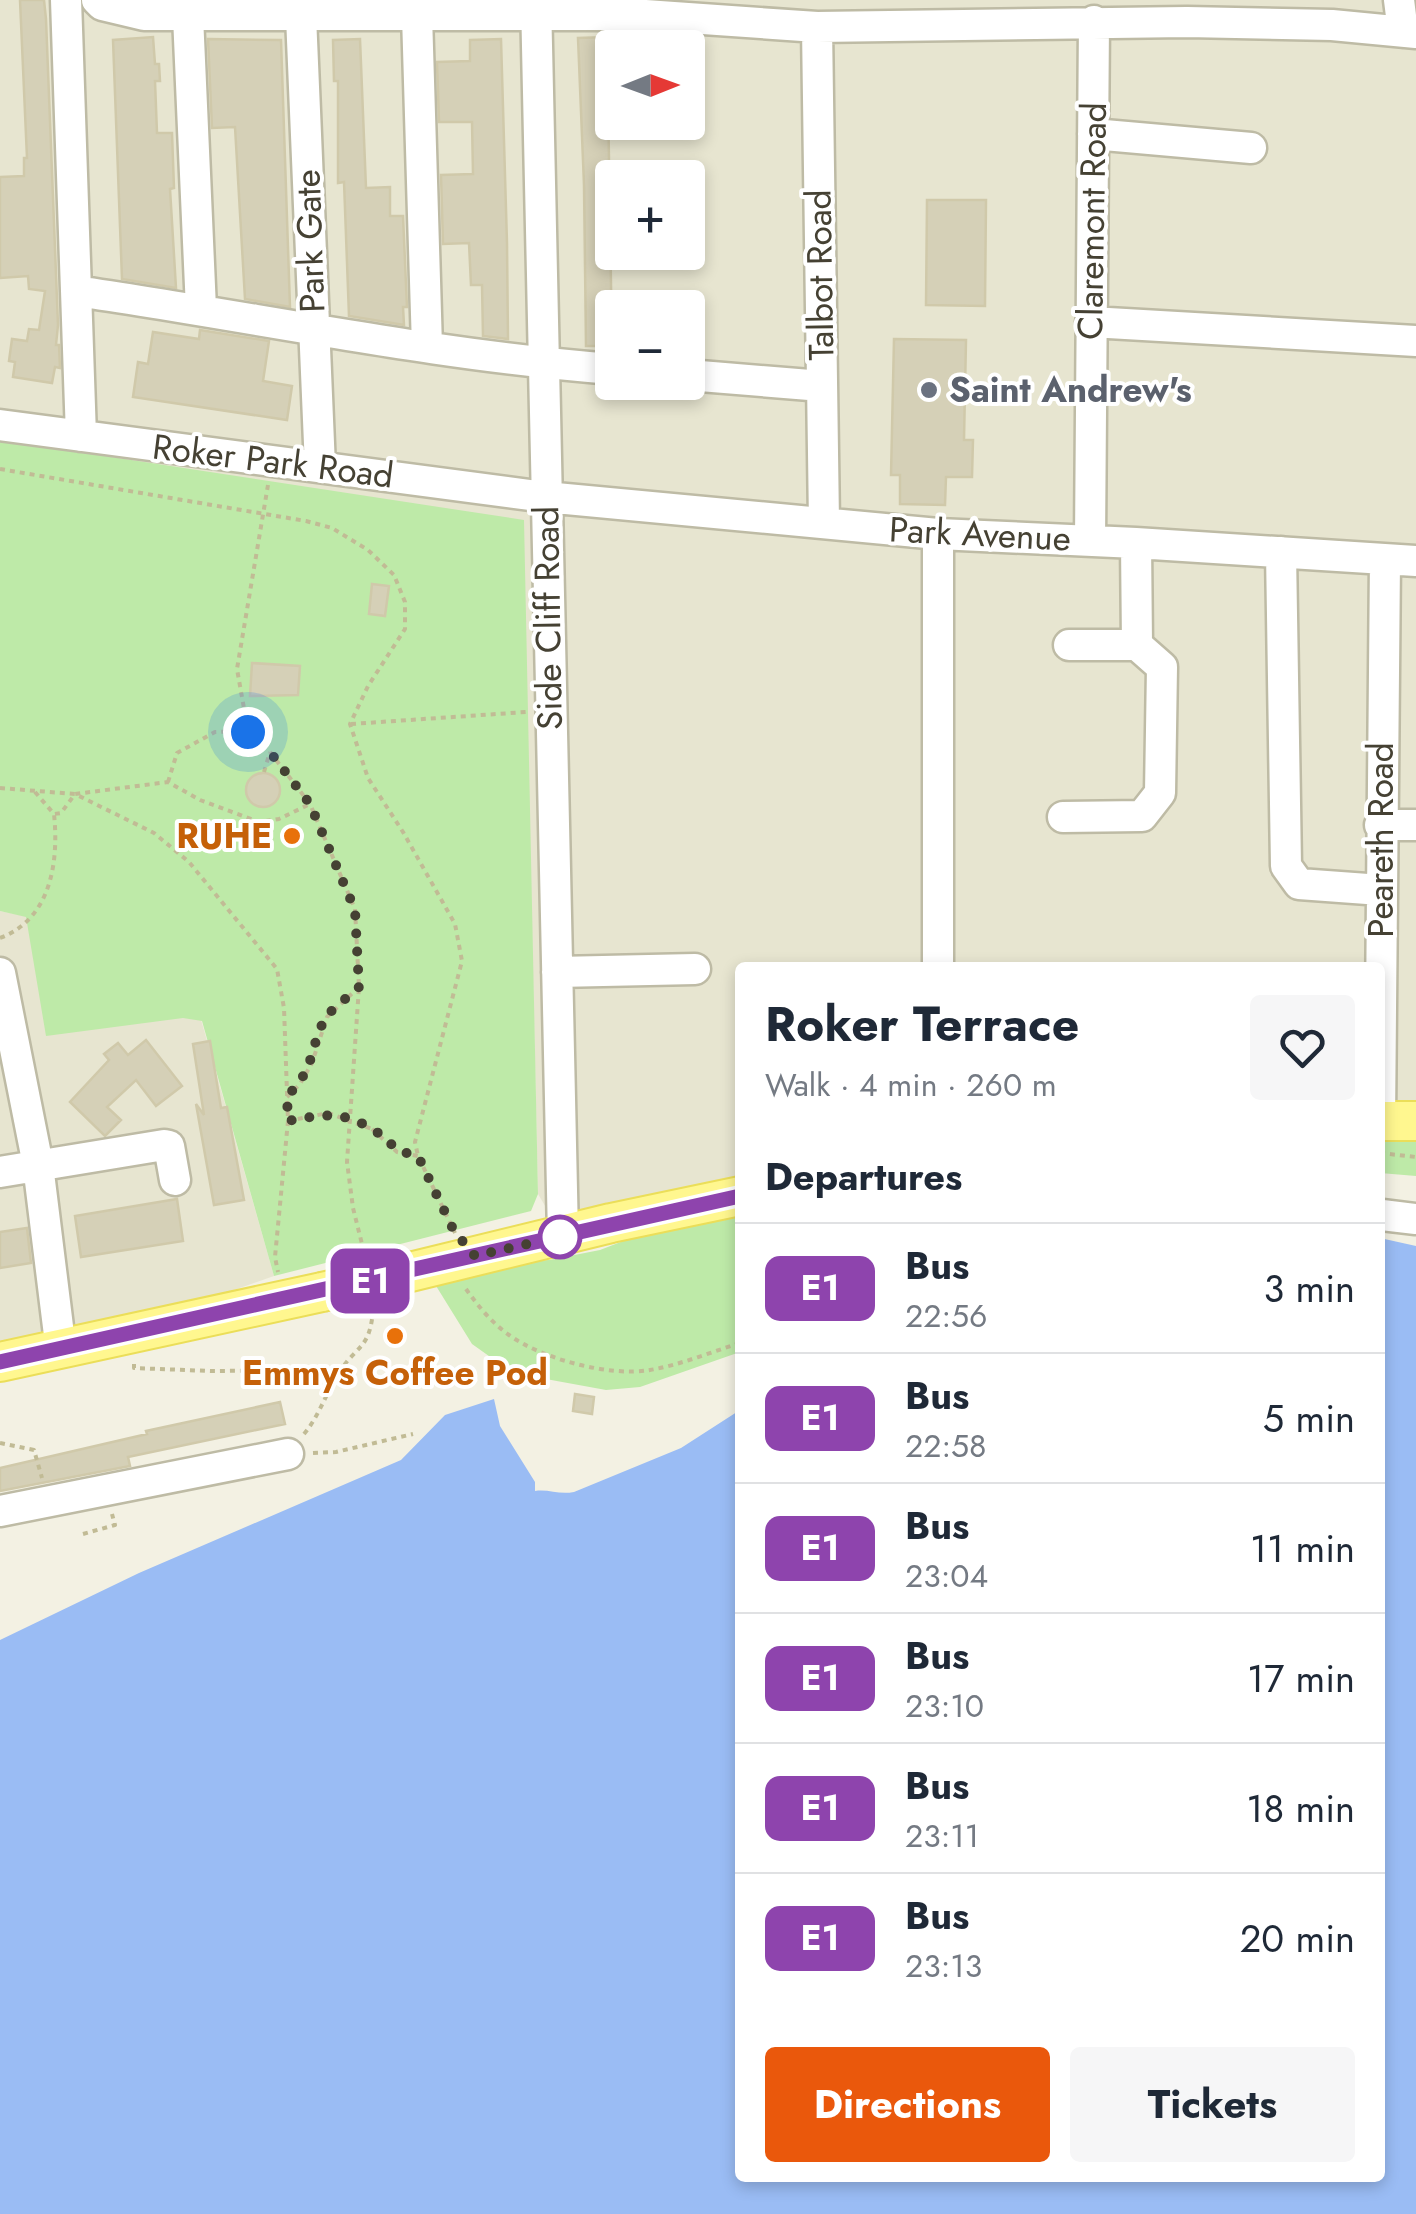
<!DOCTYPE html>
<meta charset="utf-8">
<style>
:root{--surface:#fff;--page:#f6f6f7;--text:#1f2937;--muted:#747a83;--line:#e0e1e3;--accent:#ea580c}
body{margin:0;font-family:Jost,sans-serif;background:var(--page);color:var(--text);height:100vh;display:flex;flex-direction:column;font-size:38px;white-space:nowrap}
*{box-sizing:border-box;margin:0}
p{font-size:32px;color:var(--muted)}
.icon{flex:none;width:55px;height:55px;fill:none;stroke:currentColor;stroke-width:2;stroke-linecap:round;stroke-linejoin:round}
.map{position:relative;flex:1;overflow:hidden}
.sheet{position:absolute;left:735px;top:962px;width:650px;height:1220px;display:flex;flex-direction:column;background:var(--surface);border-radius:10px;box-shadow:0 5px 15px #0003}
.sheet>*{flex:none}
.badge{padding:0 20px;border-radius:15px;font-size:35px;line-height:65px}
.needle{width:65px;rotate:89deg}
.tools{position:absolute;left:595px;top:30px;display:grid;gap:20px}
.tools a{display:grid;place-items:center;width:110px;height:110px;border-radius:10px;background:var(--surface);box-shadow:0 5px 15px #0003;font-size:50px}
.you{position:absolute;width:50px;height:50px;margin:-25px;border:8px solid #fff;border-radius:50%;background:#1a73e8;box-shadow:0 0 0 15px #1a73e833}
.map>.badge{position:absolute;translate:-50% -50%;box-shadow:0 0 0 5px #fff}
h2{padding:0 30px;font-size:38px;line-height:90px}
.round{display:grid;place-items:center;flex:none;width:105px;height:105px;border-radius:10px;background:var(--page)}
.head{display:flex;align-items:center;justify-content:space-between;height:170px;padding:0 30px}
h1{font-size:48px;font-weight:700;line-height:75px}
.primary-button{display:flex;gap:20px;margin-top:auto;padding:20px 30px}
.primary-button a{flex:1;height:115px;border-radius:10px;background:var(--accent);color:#fff;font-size:40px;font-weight:700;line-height:115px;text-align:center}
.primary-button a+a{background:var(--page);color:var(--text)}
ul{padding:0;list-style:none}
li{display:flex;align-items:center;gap:30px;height:130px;padding:0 30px;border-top:2px solid var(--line)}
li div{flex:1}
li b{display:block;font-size:38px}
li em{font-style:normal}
li .badge{min-width:110px;font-weight:700;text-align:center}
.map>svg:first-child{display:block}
.residential{fill:#e7e5d0;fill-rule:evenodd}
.green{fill:#beeaa8}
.water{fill:#9abcf4}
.building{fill:#d5d0b7;stroke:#d0c9aa;stroke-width:2.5}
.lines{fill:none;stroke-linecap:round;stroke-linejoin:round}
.minor-casing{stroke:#bebba5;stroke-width:35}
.major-casing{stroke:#ebde59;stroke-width:42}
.path{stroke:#c1bb95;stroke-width:4;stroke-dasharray:5 5;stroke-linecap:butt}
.minor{stroke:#fff;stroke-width:30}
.major{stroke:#fff78f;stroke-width:38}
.major-bridge-casing{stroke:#ebde59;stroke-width:42;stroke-linecap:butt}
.path-bridge{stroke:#c1bb95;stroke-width:4;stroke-dasharray:5 5;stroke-linecap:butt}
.major-bridge{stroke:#fff78f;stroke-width:38}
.line-casing{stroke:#fff;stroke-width:22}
.line{stroke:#8e44ad;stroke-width:15}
.walk{stroke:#454133;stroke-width:10;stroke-dasharray:0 18}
.worship-dot{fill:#6b7280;stroke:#fff;stroke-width:4}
.food-dot{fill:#e8710a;stroke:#fff;stroke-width:4}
.stop-dot{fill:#fff;stroke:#8e44ad;stroke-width:5}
.labels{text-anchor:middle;stroke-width:8;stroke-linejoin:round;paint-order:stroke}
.street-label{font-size:35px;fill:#454133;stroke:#fff}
.worship-label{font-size:35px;font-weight:bold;fill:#5b616d;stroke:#fff;text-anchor:start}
.food-label{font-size:35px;font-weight:bold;fill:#c56008;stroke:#fff;text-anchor:end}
</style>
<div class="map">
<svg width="1416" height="2214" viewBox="0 0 1416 2214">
<rect width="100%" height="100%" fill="#f3f1e3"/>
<path class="residential" d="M0,0H1416V1121H1380V968H740V1196L563,1236L538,1194L527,712L0,440ZM612,48H688V122H612ZM612,178H688V252H612ZM612,308H688V382H612Z
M0,911L25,916L200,1016L274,1276L61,1351L0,1362Z"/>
<path class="green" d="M0,440L524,520L538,1194L531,1211L274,1276L202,1021L183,1018L46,1036L26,917L0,911Z
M1380,1137L1416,1138V1176L1380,1173Z
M740,1211V1352L640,1387L606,1390L513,1373L472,1344L433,1281L486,1264L549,1260L600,1250L657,1228Z"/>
<path class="water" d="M1380,1238L1416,1246V2214H0V1640L139,1573L401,1460L445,1415L494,1399L500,1426L535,1482V1491C549,1489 559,1495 574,1492L681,1448L740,1410V2178H1380Z"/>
<path class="building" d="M20,0H44L46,19L58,325L56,345H59L60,368L55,367L52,383L13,377L15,362L9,361L12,339L27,341L29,329L39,330L45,291L29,289L28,276L0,278V177L24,176V158H27Z
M153,37L155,64H159L160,81H155L157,133H172L174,188L170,189L176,288L122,279L113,40Z
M607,37L612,346H586L584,185L578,38Z
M208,39L281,40L290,307L245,299L235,127L212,128Z
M360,39L366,188L390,187V216H403L407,307H403L404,325L349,316L344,182L338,183V81H334L333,40Z
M501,39L507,243L508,339L483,336L482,285H471L469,243L443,244L441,175L473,174L472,122H439L437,62L470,61V40Z
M927,200H986L985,306L926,305Z
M200,330L269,341L263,381L292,386L287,420L133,397L138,362L148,364L153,332L199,339Z
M894,339L966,340L964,440H973L972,477H946L945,505L900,504V475H891Z
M372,584L389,586L385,616L369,614Z
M252,663L300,666L298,695L250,696Z
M246 790a17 17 0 1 1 34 0a17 17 0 1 1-34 0Z
M146,1040L182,1086L156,1106L136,1080L107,1107L121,1120L105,1136L70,1102L109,1060L104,1054L118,1043L128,1055Z
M210,1041L221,1108L227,1107L244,1200L214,1205L196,1104L204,1115L193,1044Z
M177,1199L183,1241L81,1257L75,1216Z
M27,1228L31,1263L0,1268V1232Z
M575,1394L594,1397L592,1414L573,1411Z
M280,1402L285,1424L128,1457L130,1466L0,1491V1468L147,1434L146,1431Z"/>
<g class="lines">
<defs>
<path id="minor" d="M66,0L81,436
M97,0L102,5L144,15H645L817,27L1187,22L1332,25L1416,33
M536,0L563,1236
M1399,0L1403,32
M417,15L427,347
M188,16L201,309
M301,16L320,467
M817,27L824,523
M1093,134L1251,148
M76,291C255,317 432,355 612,369
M1091,322L1416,341
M688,375L822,386
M0,425L545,497L938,534L1136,543L1416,561
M1090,541L1094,21
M1281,552L1286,866L1299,884L1381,890
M1069,645H1137
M1063,817L1142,816L1160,793L1162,667L1137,645L1136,543
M1380,825H1416
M938,968V534
M557,972L695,969
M0,973L38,1165L61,1351
M1380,1121L1385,559
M0,1172L164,1145L169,1146L175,1180
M1382,1215L1416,1219
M0,1511L288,1454"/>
<path id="major" d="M1380,1121H1416
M406,1273L611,1223L740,1196
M0,1362L322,1292"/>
</defs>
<use href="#minor" class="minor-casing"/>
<use href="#major" class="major-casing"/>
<path class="path" d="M0,469L306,521L332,528L368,550L394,575L405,602V629L368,686L350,724L368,778L403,832L455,924L462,961L415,1142L418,1156L455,1233
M268,485L237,669L248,731L270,752L310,804L355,909L359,987L347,1162L353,1208L364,1252
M351,724L526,712
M264,772L270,752
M168,782L177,753L215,732L247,731
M0,788L75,794L154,833L189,862L277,969L284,1008L288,1121L275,1257L278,1272
M35,792L54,814L61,813L75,794L168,782L200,800L259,822L279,819L310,804
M0,938C51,919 59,862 54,814
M287,1097L300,1084L312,1063L327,1017L359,987
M288,1121L328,1113
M372,1129L397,1152L418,1156
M1380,1153L1416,1157
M466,1289C478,1306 492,1323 509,1335C542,1359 610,1377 650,1370C680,1365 711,1352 740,1343
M134,1364V1368L210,1371L341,1370
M304,1434C320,1415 326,1392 340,1371C357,1345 370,1349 373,1310
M0,1443L34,1450L42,1478
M313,1453L336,1452L413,1434
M83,1534L115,1525L112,1514"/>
<use href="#minor" class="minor"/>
<use href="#major" class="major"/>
<defs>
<path id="major-bridge" d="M322,1292L406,1273"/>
</defs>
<use href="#major-bridge" class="major-bridge-casing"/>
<path class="path-bridge" d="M328,1113L372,1129"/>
<use href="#major-bridge" class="major-bridge"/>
</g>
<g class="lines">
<defs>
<path id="line" d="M0,1362L740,1196"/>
</defs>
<use href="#line" class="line-casing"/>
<use href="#line" class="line"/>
<path class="walk" d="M248,732L270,752L310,804L355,910L359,987C350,996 336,1005 328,1015C309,1041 318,1067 287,1096L288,1121C320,1115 342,1110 372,1129C394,1142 389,1150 418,1156L454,1231L475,1256L563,1236L560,1237"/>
</g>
<circle class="worship-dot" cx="929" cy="390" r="10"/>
<g class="food-dot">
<circle cx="292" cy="836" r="10"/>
<circle cx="395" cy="1336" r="10"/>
</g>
<circle class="stop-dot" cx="560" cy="1237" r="20"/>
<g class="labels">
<g class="street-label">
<text transform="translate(1092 221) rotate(-89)" y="12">Claremont Road</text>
<text transform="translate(310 241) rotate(-92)" y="12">Park Gate</text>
<text transform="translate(820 275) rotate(-91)" y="12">Talbot Road</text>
<text transform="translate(273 461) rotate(7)" y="12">Roker Park Road</text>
<text transform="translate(980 534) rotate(3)" y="12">Park Avenue</text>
<text transform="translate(548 618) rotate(-91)" y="12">Side Cliff Road</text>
<text transform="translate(1381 840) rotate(-90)" y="12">Peareth Road</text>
</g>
<g class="worship-label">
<text x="949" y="402">Saint Andrew's</text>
</g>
<g class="food-label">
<text x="272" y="848">RUHE</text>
<text x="395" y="1385" text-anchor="middle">Emmys Coffee Pod</text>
</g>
</g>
</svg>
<div class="tools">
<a><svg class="needle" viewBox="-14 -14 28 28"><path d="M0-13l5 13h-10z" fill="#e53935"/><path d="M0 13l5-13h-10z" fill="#747a83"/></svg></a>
<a>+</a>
<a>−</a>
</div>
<div class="you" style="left:248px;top:732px"></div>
<b class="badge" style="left:370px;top:1281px;background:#8e44ad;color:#fff">E1</b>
<section class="sheet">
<div class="head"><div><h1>Roker Terrace</h1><p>Walk · 4 min · 260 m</p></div><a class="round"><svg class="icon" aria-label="heart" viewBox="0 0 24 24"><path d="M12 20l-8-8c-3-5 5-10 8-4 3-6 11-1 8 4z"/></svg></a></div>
<h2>Departures</h2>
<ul>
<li><span class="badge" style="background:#8e44ad;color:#fff">E1</span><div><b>Bus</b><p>22:56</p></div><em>3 min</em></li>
<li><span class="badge" style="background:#8e44ad;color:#fff">E1</span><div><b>Bus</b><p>22:58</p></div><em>5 min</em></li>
<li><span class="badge" style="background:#8e44ad;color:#fff">E1</span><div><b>Bus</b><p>23:04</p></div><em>11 min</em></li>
<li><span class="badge" style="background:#8e44ad;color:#fff">E1</span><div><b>Bus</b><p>23:10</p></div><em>17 min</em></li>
<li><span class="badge" style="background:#8e44ad;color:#fff">E1</span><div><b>Bus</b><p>23:11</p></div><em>18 min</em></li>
<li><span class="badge" style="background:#8e44ad;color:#fff">E1</span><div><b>Bus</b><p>23:13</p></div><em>20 min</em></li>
</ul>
<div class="primary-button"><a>Directions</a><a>Tickets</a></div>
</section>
</div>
